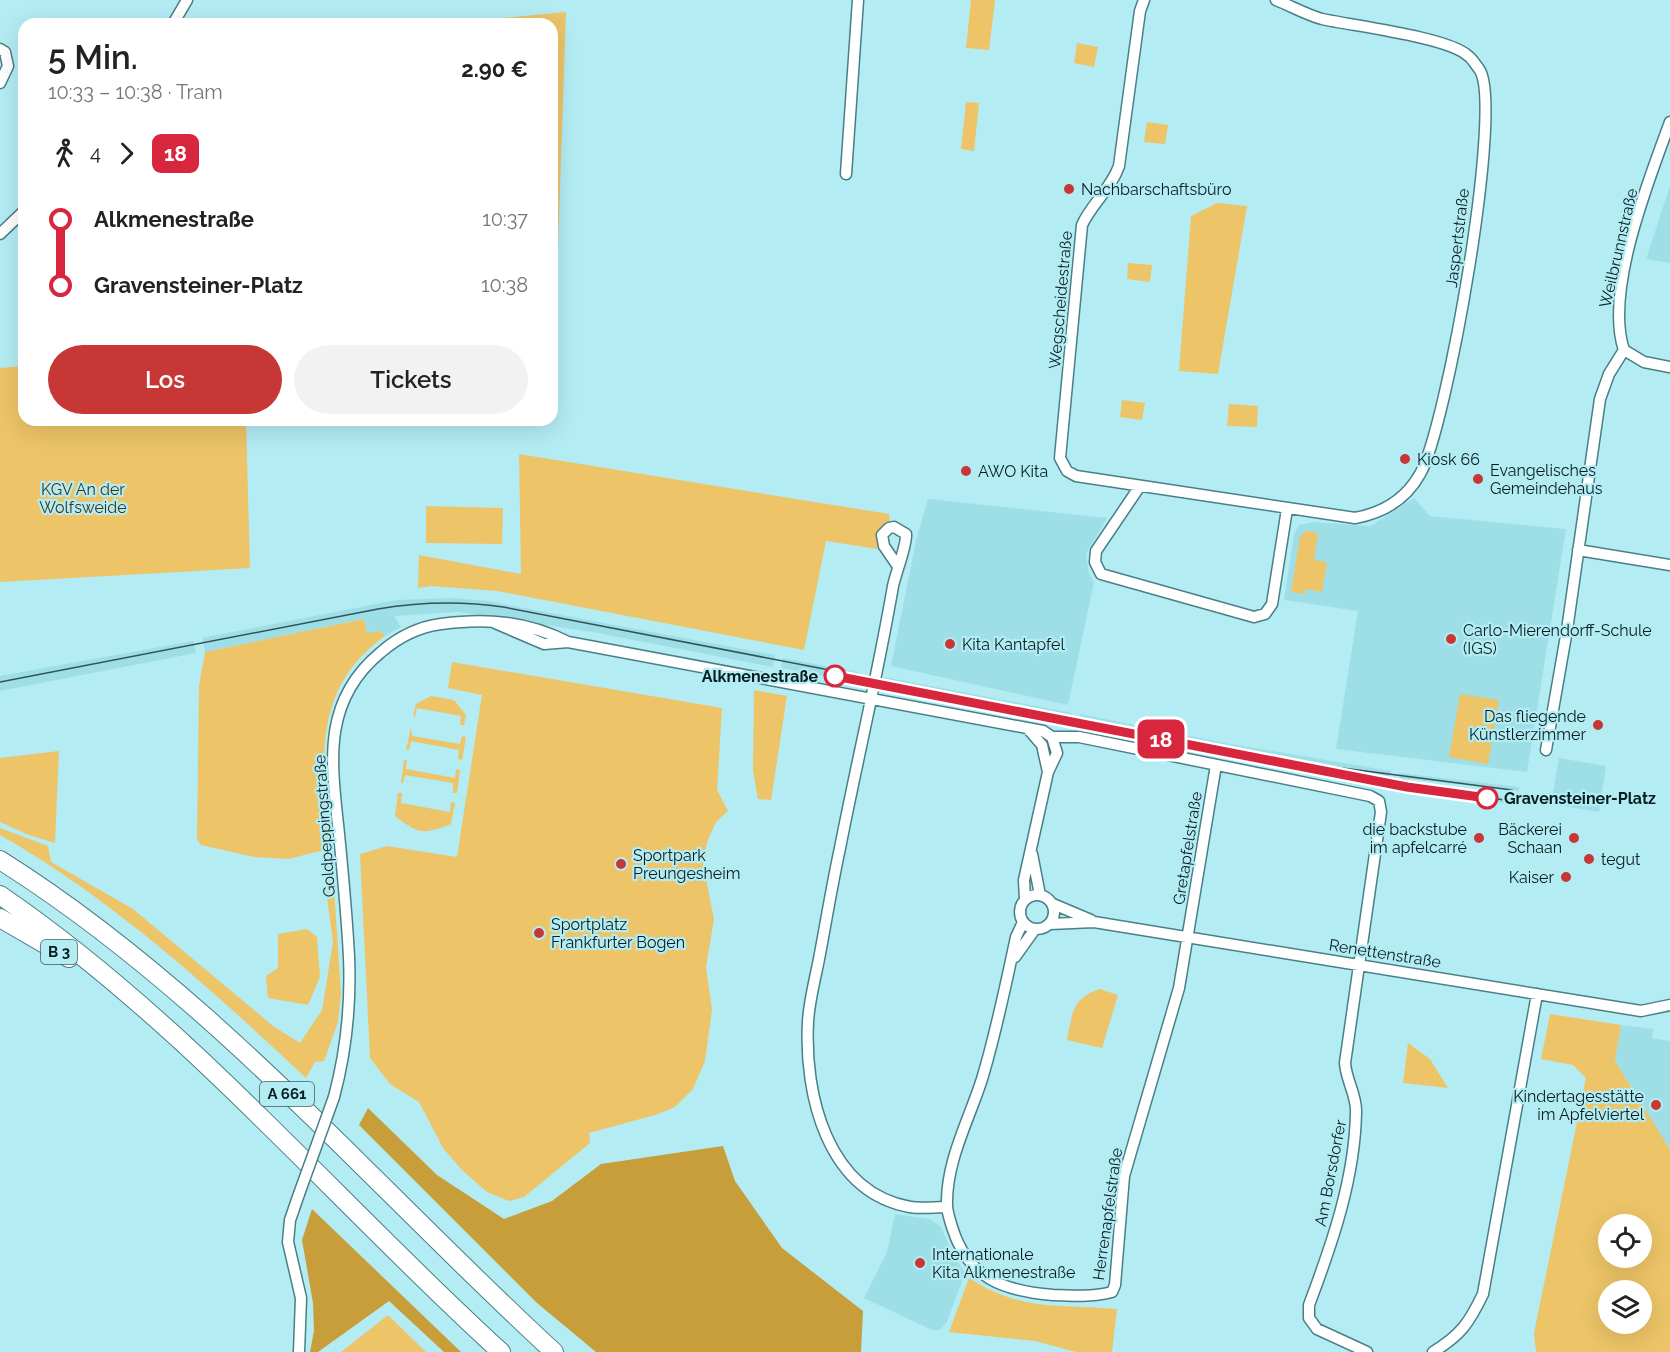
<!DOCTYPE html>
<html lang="de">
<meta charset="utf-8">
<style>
:root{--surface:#fff;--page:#f2f2f2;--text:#222;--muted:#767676;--accent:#c63735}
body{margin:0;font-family:Raleway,sans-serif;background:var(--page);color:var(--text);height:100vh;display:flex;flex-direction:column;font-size:22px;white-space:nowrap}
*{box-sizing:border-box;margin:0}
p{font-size:20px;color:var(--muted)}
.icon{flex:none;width:33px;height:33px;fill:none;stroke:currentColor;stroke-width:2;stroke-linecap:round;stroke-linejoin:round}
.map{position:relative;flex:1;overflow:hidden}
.sheet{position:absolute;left:18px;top:18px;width:540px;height:408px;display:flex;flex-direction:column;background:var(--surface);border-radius:18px;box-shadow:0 6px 24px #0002}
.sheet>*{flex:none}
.badge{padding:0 12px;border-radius:9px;font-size:21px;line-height:39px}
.fabs{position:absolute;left:1598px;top:1214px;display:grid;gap:12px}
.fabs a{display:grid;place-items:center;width:54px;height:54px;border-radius:50%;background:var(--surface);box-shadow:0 6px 24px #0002;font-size:30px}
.map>.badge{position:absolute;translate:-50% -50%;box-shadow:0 0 0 3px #fff}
.legs{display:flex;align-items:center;gap:9px;height:66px;padding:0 30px;font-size:20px}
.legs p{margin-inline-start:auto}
.head{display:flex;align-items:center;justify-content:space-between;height:102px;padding:0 30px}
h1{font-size:33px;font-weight:600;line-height:45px}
.action{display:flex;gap:12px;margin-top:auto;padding:12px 30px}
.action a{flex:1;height:69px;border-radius:36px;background:var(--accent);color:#fff;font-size:24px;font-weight:600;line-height:69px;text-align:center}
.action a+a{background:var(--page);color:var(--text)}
ul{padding:0 30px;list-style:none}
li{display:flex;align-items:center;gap:21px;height:66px;font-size:22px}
li i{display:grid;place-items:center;width:9px;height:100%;margin:0 8px;background:currentColor}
li i::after{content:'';width:15px;height:15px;margin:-8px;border:4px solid;border-radius:50%;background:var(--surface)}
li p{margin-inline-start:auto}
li:first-child i{background:linear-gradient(#0000 50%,currentColor 0)}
li:last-child i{background:linear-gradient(currentColor 50%,#0000 0)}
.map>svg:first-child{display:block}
.built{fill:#9edfe7}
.green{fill:#edc467;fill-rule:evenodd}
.forest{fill:#c79e3a}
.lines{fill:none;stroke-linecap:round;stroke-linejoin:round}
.street-casing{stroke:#497f86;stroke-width:13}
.highway-casing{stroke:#497f86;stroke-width:20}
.street{stroke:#fff;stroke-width:10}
.highway{stroke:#fff;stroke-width:18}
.tram{stroke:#345357;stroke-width:1.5}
.street-bridge-casing{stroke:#497f86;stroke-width:13;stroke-linecap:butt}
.street-bridge{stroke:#fff;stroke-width:10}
.line-1-casing{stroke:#fff;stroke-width:14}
.line-1{stroke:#d7263d;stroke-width:9}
.poi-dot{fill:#c63735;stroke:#b4ecf4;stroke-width:2}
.stop-1-dot{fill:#fff;stroke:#d7263d;stroke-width:3}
.labels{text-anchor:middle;stroke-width:4.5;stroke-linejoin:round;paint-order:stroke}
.shield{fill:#b4ecf4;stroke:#3b5c60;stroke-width:1.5}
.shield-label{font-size:15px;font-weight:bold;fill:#071e21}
.poi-label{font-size:16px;fill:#071e21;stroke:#b4ecf4;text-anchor:start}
.street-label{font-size:16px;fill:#071e21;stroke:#b4ecf4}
.park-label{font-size:16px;fill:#3c331d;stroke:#b4ecf4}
.stop-label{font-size:16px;font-weight:bold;fill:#071e21;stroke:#b4ecf4;text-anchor:end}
</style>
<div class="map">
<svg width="1670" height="1352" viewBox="0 0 1670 1352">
<rect width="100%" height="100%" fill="#b4ecf4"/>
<path class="built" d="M1670,186V263L1646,259Z
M1414,498L1430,516L1566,529L1527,772L1336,749L1358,611L1284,600L1294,534L1299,525L1313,522L1371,526Z
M928,499L1107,518L1086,554L1089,573L1094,582L1068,705L891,666L916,541Z
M452,598L487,601L775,655L773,667L592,632L458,612L394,616L401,627L385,636L380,631L367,633L364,619L205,652L202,638L397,600Z
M193,641L196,653L0,691V676Z
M783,658L858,672L857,682L781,668Z
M884,677L1072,713L1069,724L888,688Z
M1080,714L1225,743L1391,771L1389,787L1078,725Z
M1559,758L1606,766L1599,812L1551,804Z
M1400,773L1519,787V791L1399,778Z
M1398,783L1518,799L1517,805L1397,788Z
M1621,1025L1653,1029L1652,1038L1670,1041V1149L1615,1061Z
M895,1214L930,1219L941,1227L952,1253L965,1273L947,1322L940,1330H932L864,1298L887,1252Z"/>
<path class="green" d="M971,0H995L989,50L966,48Z
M566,12L558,247L552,248V24H437Z
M1077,43L1098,47L1094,67L1074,63Z
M966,102L979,103L974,151L961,149Z
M1147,122L1168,125L1165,144L1144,142Z
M1217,203L1247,206L1218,374L1179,371L1191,216Z
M1128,263L1152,265L1150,282L1127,279Z
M24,366V420H246L250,568L0,582V368Z
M1122,400L1145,403L1142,420L1120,417Z
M1229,404L1258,406L1257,427L1227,426Z
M519,454L889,514L890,522C877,530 876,535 878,549L826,541L804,650L497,591L431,586L418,588L419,555L521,574Z
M426,506L503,508L502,544L426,543Z
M1306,531L1318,533L1314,560L1327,562L1322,592L1306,589L1305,594L1291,592L1300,536Z
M364,619L367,633L380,631L385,636C308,691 324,767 329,849L288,859L254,857L201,845L197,839L199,686L205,652Z
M452,662L722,708L717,790L728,811L716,822L707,842L703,864L714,919L706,967L712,1010L705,1061L693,1089L675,1107L655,1115L589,1133L590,1143L524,1197L509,1201L487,1192L462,1170L443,1148L419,1102L390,1084L370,1058L360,854L387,846L457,857L482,695L448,688Z
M754,690L787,696L771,800L758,799L753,771Z
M1460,694L1499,700L1488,764L1449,757Z
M431,696L454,700L466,715L464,725H460L461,716L417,708L415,717L413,716L416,704Z
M411,727L412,736L460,744L462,736L466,737L462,760L458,759L459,750L411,741L409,750H406Z
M59,751L55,843L29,835L0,822V758Z
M404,760H407L406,769L455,778L456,769L460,770L457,793H453V783L405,775L403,783H401Z
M398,793H402L401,803L450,812L451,802L455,803L451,824C423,835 418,834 395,816Z
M0,828L48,846L51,862L133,909L273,1026L300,1043L322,1010L333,942L322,860L332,857L341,994L338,1022L324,1061L315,1062L306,1078C211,989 114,900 0,835Z
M307,929L317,937L320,977L308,1005L268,998L266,976L278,968V934Z
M1100,989L1118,995L1102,1048L1067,1040C1072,1015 1072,997 1100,989Z
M1550,1014L1621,1025L1615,1061L1670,1149V1352H1536L1534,1333L1586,1078L1573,1065L1541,1059ZM1608,1224H1641V1257H1608ZM1608,1290H1641V1323H1608Z
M1408,1043L1430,1059L1448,1088L1403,1083Z
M969,1278C1022,1312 1058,1304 1117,1309L1112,1352H1076L1035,1341L949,1332Z
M388,1315L426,1352H341Z"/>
<path class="forest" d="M368,1108L437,1175L504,1219L552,1201L601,1164L723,1146L735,1181L782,1248L863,1311L861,1352H596L537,1303L359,1125Z
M312,1209L461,1352H444L389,1301L318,1352H310L314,1331L313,1303L302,1240Z"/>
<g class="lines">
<defs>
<path id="street" d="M1144,0L1140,11L1119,166C1111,189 1092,203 1082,225L1060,458L1067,471L1076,476L1355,518C1383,513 1406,499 1420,474C1446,430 1505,103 1479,69C1475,64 1472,58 1467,55C1446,37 1354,26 1322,19C1307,15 1291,6 1276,0
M173,24L187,0
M0,49L5,52L8,66L0,83
M846,174L858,0
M0,234L24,211
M1624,350C1604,291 1649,180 1670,122
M1624,350L1644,362L1670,367
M1140,486L1096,551L1095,562L1101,574L1254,617L1265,614L1272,604L1287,509
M1578,550L1670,565
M897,565L884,546L882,535L889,528L894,527L906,534C907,545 896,572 893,586C878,674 857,761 840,848C832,885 826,922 819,959C815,980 809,1001 808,1022C804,1094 827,1192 910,1207C922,1209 935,1207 947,1207
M495,623L544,644L568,642
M1028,729L1042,745L1048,772
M1052,737H1079L1370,796L1379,801L1381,812L1345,1063C1346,1080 1357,1096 1356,1112C1355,1178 1332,1244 1309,1305V1318L1317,1329L1367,1352
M1546,750L1567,630L1600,399L1609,374L1624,350
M1032,854L1040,895
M1020 912a17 17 0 1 1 34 0a17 17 0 1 1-34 0Z
M1053,904L1091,920
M1023,922L1016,937C1006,984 996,1033 982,1079C969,1120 946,1161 947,1205C947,1212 950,1220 952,1227C968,1279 1004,1291 1053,1295C1073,1296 1093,1297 1112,1292L1115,1285L1124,1176L1179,988L1216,765
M1050,924L1094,922L1641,1011L1670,1005
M1015,957L1035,929
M334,1097C346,1052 351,1004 349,957C347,916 343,875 339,834C332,766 320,703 380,653C397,638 418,627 441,624C487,618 526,621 568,642L1043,731L1052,737L1057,753L1048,772L1024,880L1025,900
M299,1194L290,1220L288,1242L301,1298L299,1352
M1433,1352C1461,1335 1469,1323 1483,1294L1537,994"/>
<path id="highway" d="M0,860C210,992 372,1185 554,1352
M0,895C188,1024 334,1200 501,1352
M0,918L69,958"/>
</defs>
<use href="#street" class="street-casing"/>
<use href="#highway" class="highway-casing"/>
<use href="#street" class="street"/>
<use href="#highway" class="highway"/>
<path class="tram" d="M0,682L378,609C420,602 461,601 503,607L1327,766L1512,790
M1377,781L1511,801"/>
<defs>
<path id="street-bridge" d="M299,1194L334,1097"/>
</defs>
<use href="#street-bridge" class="street-bridge-casing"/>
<use href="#street-bridge" class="street-bridge"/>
</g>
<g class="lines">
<defs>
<path id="line-1" d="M835,676L1407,787L1487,798"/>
</defs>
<use href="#line-1" class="line-1-casing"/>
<use href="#line-1" class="line-1"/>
</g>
<g class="poi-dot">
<circle cx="1069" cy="189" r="6"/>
<circle cx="1405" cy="459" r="6"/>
<circle cx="966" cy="471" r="6"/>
<circle cx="1478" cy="479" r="6"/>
<circle cx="1451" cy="639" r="6"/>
<circle cx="950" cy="644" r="6"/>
<circle cx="1598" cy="725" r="6"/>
<circle cx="1479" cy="838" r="6"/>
<circle cx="1574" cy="838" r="6"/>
<circle cx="1589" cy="859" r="6"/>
<circle cx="621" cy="864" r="6"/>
<circle cx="1566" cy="877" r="6"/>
<circle cx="539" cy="933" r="6"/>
<circle cx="1656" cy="1105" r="6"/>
<circle cx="920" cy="1263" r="6"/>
</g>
<g class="stop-1-dot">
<circle cx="835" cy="676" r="10"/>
<circle cx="1487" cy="798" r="10"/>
</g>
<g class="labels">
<g class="shield">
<rect x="41" y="940" width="36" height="24" rx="4.5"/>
<rect x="260" y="1082" width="54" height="24" rx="4.5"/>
</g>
<g class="shield-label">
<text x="59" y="957">B 3</text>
<text x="287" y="1099">A 661</text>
</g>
<g class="poi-label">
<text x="1081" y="195">Nachbarschaftsbüro</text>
<text x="1417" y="465">Kiosk 66</text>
<text x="1490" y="476">Evangelisches<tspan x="1490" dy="18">Gemeindehaus</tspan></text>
<text x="978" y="477">AWO Kita</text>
<text x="1463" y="636">Carlo-Mierendorff-Schule<tspan x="1463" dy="18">(IGS)</tspan></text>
<text x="962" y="650">Kita Kantapfel</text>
<text x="1586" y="722" text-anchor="end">Das fliegende<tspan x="1586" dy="18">Künstlerzimmer</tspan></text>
<text x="1467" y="835" text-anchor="end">die backstube<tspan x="1467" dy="18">im apfelcarré</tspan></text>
<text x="1562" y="835" text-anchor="end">Bäckerei<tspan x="1562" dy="18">Schaan</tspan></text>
<text x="633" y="861">Sportpark<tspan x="633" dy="18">Preungesheim</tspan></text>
<text x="1601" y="865">tegut</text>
<text x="1554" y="883" text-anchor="end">Kaiser</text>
<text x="551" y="930">Sportplatz<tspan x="551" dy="18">Frankfurter Bogen</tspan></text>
<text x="1644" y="1102" text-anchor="end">Kindertagesstätte<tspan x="1644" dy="18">im Apfelviertel</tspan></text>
<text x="932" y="1260">Internationale<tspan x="932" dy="18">Kita Alkmenestraße</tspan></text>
</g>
<g class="street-label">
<text transform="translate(1457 238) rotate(-83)" y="6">Jaspertstraße</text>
<text transform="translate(1618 248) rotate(-77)" y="6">Weilbrunnstraße</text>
<text transform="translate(1060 300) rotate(-85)" y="6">Wegscheidestraße</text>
<text transform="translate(324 826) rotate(-94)" y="6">Goldpeppingstraße</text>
<text transform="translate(1187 848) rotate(-81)" y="6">Gretapfelstraße</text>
<text transform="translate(1385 953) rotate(9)" y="6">Renettenstraße</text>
<text transform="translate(1330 1173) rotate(-79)" y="6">Am Borsdorfer</text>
<text transform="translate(1107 1214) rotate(-82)" y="6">Herrenapfelstraße</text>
</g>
<g class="park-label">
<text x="83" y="495">KGV An der<tspan x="83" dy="18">Wolfsweide</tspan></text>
</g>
<g class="stop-label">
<text x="818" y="682">Alkmenestraße</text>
<text x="1504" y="804" text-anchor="start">Gravensteiner-Platz</text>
</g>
</g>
</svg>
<div class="fabs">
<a><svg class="icon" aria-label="locate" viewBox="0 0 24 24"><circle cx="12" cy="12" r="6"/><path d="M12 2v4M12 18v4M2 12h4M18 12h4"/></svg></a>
<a><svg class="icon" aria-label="layers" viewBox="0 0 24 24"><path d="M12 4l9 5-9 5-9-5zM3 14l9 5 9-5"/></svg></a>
</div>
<b class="badge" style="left:1161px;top:739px;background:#d7263d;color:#fff">18</b>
<section class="sheet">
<div class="head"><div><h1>5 Min.</h1><p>10:33 – 10:38 · Tram</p></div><b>2.90 €</b></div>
<div class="legs"><svg class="icon" aria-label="walk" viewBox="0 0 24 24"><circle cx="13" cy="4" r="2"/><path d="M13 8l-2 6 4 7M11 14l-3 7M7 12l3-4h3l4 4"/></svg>4<svg class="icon" aria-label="forward" viewBox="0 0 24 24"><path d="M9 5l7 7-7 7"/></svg><b class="badge" style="background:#d7263d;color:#fff">18</b></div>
<ul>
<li><i style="color:#d7263d"></i><b>Alkmenestraße</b><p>10:37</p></li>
<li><i style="color:#d7263d"></i><b>Gravensteiner-Platz</b><p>10:38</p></li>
</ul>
<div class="action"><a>Los</a><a>Tickets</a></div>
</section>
</div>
